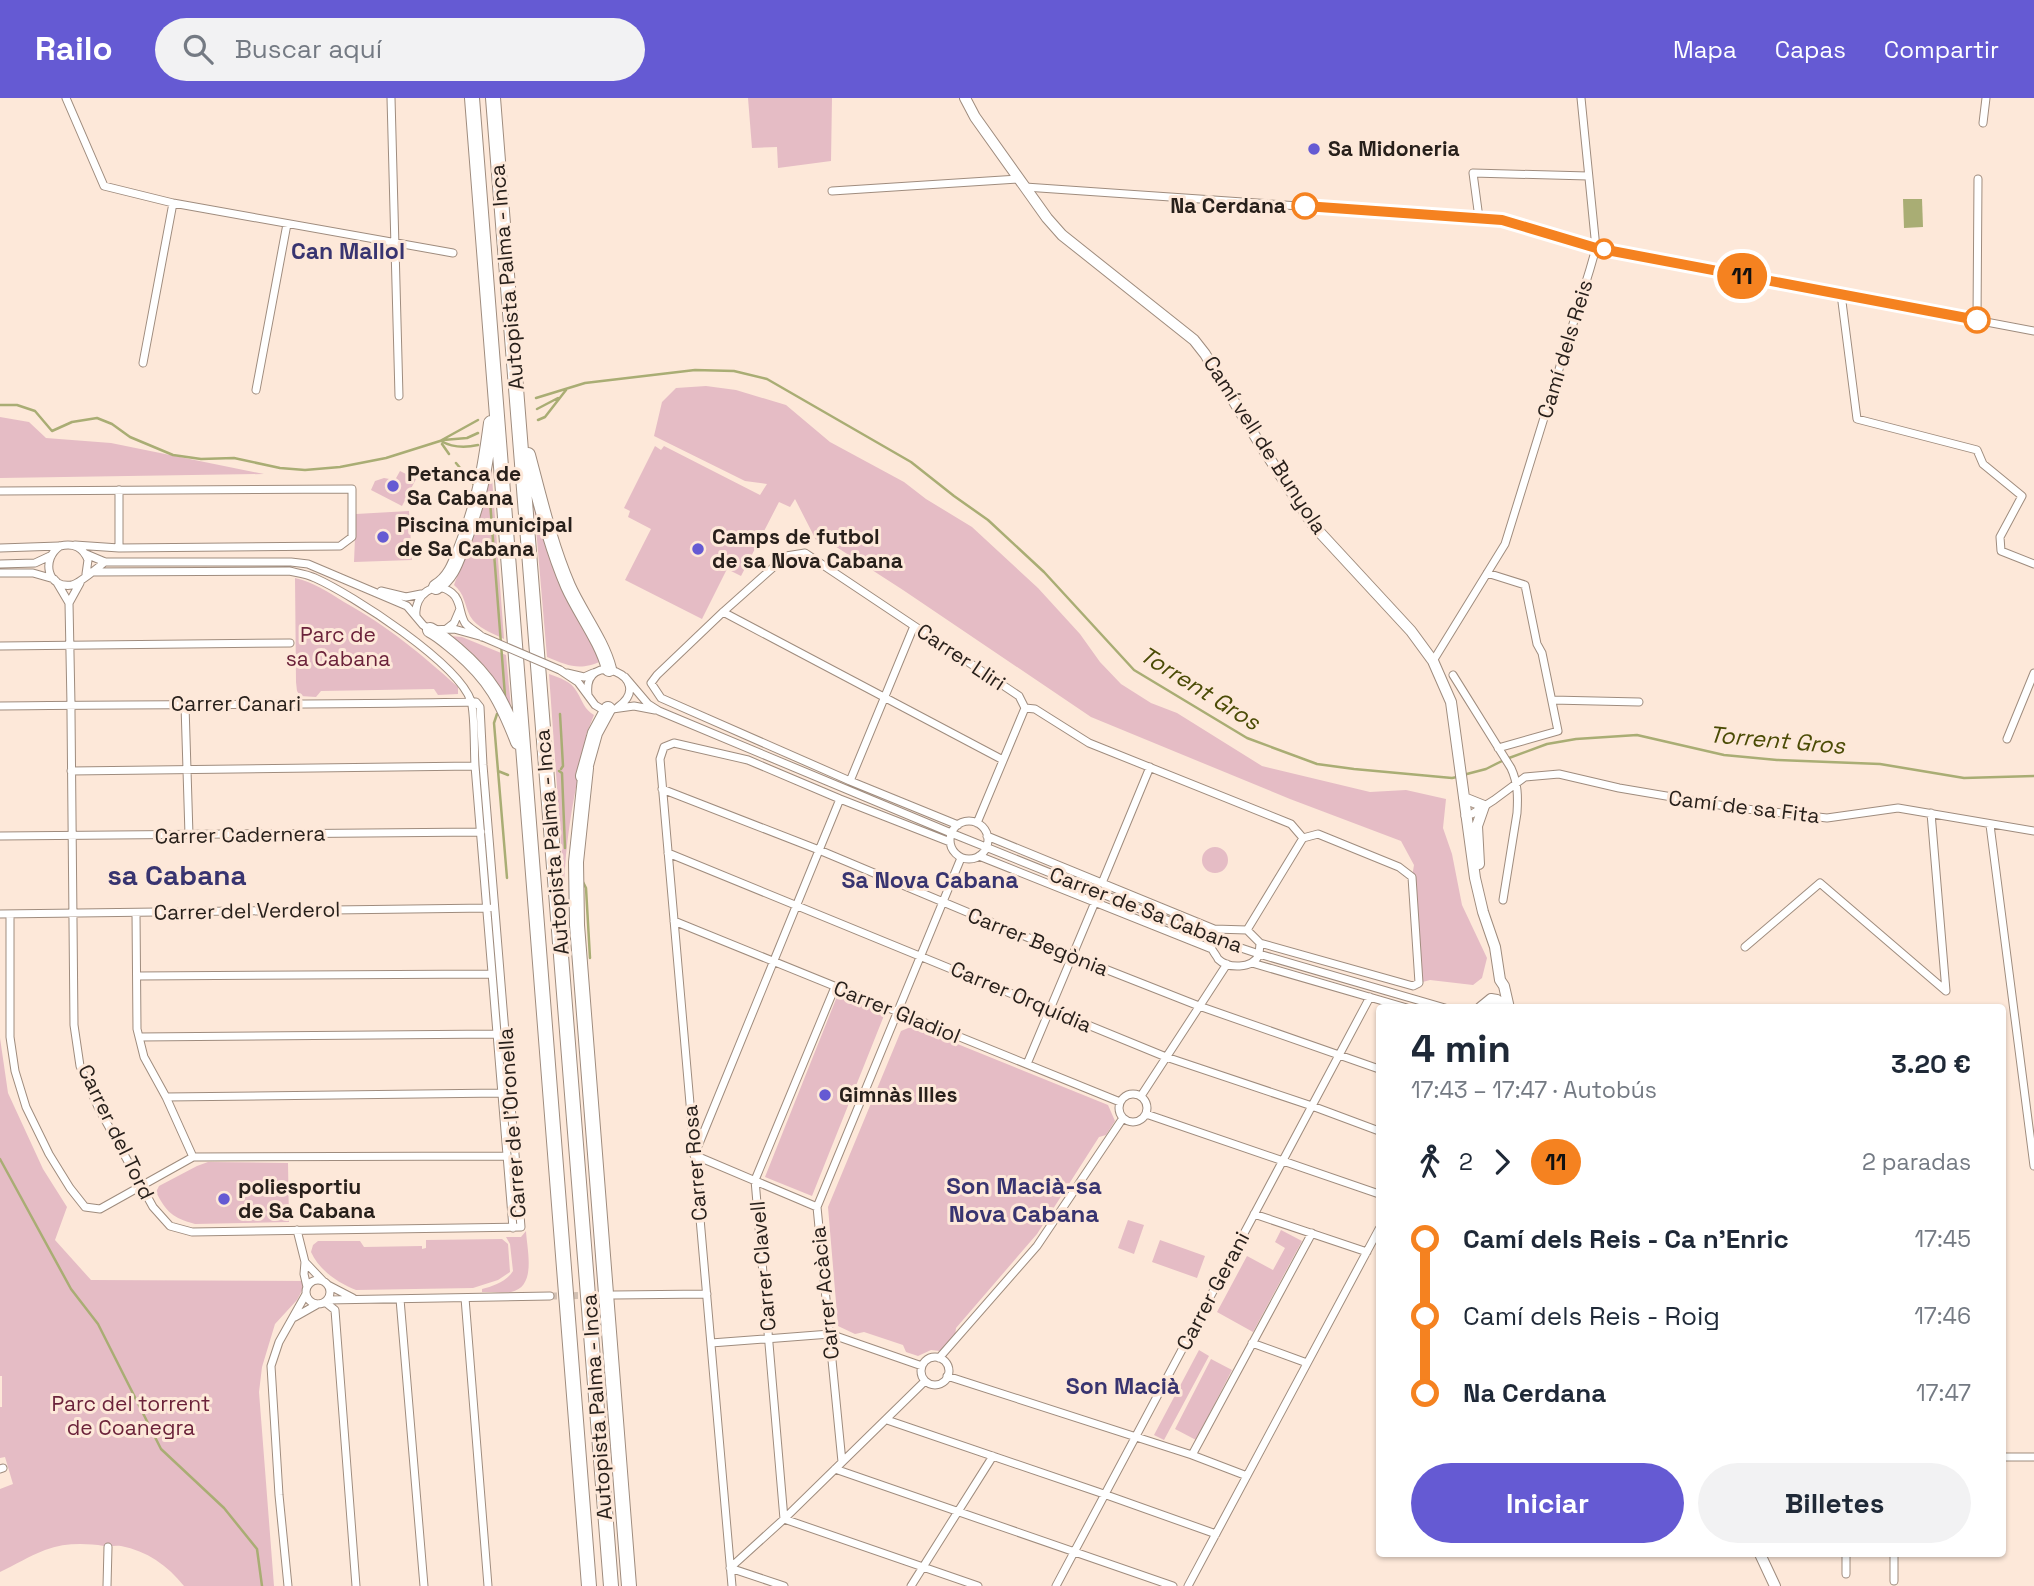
<!DOCTYPE html>
<html lang="es">
<meta charset="utf-8">
<style>
:root{--surface:#fff;--page:#f2f2f3;--text:#1f2937;--muted:#747a83;--accent:#655ad3}
body{margin:0;font-family:"Space Grotesk",sans-serif;background:var(--page);color:var(--text);height:100vh;display:flex;flex-direction:column;font-size:26px;white-space:nowrap}
*{box-sizing:border-box;margin:0}
p{font-size:23px;color:var(--muted)}
.icon{flex:none;width:38px;height:38px;fill:none;stroke:currentColor;stroke-width:2;stroke-linecap:round;stroke-linejoin:round}
.map{position:relative;flex:1;overflow:hidden}
.details{position:absolute;left:1376px;top:906px;width:630px;height:553px;display:flex;flex-direction:column;background:var(--surface);border-radius:7px;box-shadow:0 2px 5px #0004}
.details>*{flex:none}
.badge{padding:0 14px;border-radius:23px;font-size:24px;line-height:46px}
.map>.badge{position:absolute;translate:-50% -50%;box-shadow:0 0 0 4px #fff}
.legs{display:flex;align-items:center;gap:10px;height:77px;padding:0 35px;font-size:23px}
.legs p{margin-inline-start:auto}
.summary{display:flex;align-items:center;justify-content:space-between;height:119px;padding:0 35px}
h1{font-size:38px;font-weight:800;line-height:52px}
.action{display:flex;gap:14px;margin-top:auto;padding:14px 35px}
.action a{flex:1;height:80px;border-radius:42px;background:var(--accent);color:#fff;font-size:28px;font-weight:800;line-height:80px;text-align:center}
.action a+a{background:var(--page);color:var(--text)}
ul{padding:0 35px;list-style:none}
li{display:flex;align-items:center;gap:24px;height:77px;font-size:26px}
li i{display:grid;place-items:center;width:10px;height:100%;margin:0 9px;background:currentColor}
li i::after{content:'';width:18px;height:18px;margin:-9px;border:5px solid;border-radius:50%;background:var(--surface)}
li p{margin-inline-start:auto}
li:first-child i{background:linear-gradient(#0000 50%,currentColor 0)}
li:last-child i{background:linear-gradient(currentColor 50%,#0000 0)}
header{display:flex;align-items:center;gap:42px;box-sizing:border-box;height:98px;padding:0 35px;background:var(--accent);color:#fff}
header strong{font-size:33px}
nav{display:flex;gap:38px;margin-inline-start:auto;font-size:24px}
.search{width:490px;height:63px;background:var(--page);display:flex;align-items:center;gap:18px;box-sizing:border-box;padding:0 24px;border-radius:38px;color:var(--muted);font-size:26px}
.map>svg:first-child{display:block}
.green{fill:#e5bcc5}
.water{fill:#a9ad74}
.lines{fill:none;stroke-linecap:round;stroke-linejoin:round}
.stream{stroke:#a9ad74;stroke-width:2.5}
.street-tunnel{stroke:#d2c0b3;stroke-width:7;stroke-dasharray:7 3.5;stroke-linecap:butt}
.street-casing{stroke:#9f8c7e;stroke-width:9}
.secondary-casing{stroke:#9f8c7e;stroke-width:12}
.highway-casing{stroke:#9f8c7e;stroke-width:16}
.street{stroke:#fff;stroke-width:7}
.secondary{stroke:#fff;stroke-width:10}
.highway{stroke:#fff;stroke-width:14}
.street-bridge-casing{stroke:#9f8c7e;stroke-width:9;stroke-linecap:butt}
.street-bridge{stroke:#fff;stroke-width:7}
.line-1-casing{stroke:#fff;stroke-width:16}
.line-1{stroke:#f58220;stroke-width:10}
.poi-dot{fill:#655ad3;stroke:#fde8d9;stroke-width:2.5}
.stop-1-dot{fill:#fff;stroke:#f58220;stroke-width:3.5}
.labels{text-anchor:middle;stroke-width:6;stroke-linejoin:round;paint-order:stroke}
.poi-label{font-size:21px;font-weight:bold;fill:#28201b;stroke:#fde8d9;text-anchor:start}
.stop-label{font-size:21px;font-weight:bold;fill:#28201b;stroke:#fde8d9;text-anchor:end}
.street-label{font-size:21px;fill:#28201b;stroke:#fde8d9}
.park-label{font-size:21px;fill:#6b223a;stroke:#fde8d9}
.neighbourhood-label{font-size:23px;font-weight:bold;fill:#383470;stroke:#fde8d9}
.water-label{font-size:23px;font-style:italic;fill:#4a4b05;stroke:#fde8d9}
.quarter-label{font-size:24px;font-weight:bold;fill:#383470;stroke:#fde8d9}
.district-label{font-size:28px;font-weight:bold;fill:#383470;stroke:#fde8d9}
</style>
<header>
<strong>Railo</strong>
<div class="search"><svg class="icon" aria-label="search" viewBox="0 0 24 24"><circle cx="10" cy="10" r="6"/><path d="M15 15l6 6"/></svg>Buscar aquí</div>
<nav><a>Mapa</a><a>Capas</a><a>Compartir</a></nav>
</header>
<div class="map">
<svg width="2034" height="1488" viewBox="0 0 2034 1488">
<rect width="100%" height="100%" fill="#fde8d9"/>
<path class="green" d="M748,0H832L831,63L778,70L777,49L752,50Z
M706,288L736,292L786,307L830,344L904,384L926,401L972,429L1038,490L1080,536L1100,564L1121,586L1151,605L1177,615L1262,668L1370,694L1406,692L1446,701L1443,730L1452,756L1462,807L1487,860L1482,880L1473,887L1430,882L1419,885L1412,779L1414,767L1401,743L1290,701L1091,619L903,492L824,441L816,442L795,401L790,409L779,404L741,478L727,471L702,521L625,482L651,431L628,419L630,413L624,410L655,348L661,352L664,348L760,397L767,386L745,383L654,338L662,304L676,290Z
M0,319L29,324L46,340L111,345L264,376L0,380Z
M491,366L504,541C492,535 477,530 470,518C464,506 465,496 454,487L463,462Z
M400,373L416,381L402,408L371,392L375,383L384,380L395,382Z
M533,395L602,563C579,573 569,568 547,559Z
M409,413L412,462L354,464L356,416Z
M295,480C313,484 328,494 344,504C389,529 420,555 458,589V596L438,597L434,591L321,593L316,599L300,598L297,593L296,584Z
M450,538L462,539L506,557L511,610Z
M549,576C560,580 571,583 577,594C583,604 584,611 594,617L586,637L588,638C575,687 566,737 564,788Z
M1202 762a13 13 0 1 1 26 0a13 13 0 1 1-26 0Z
M838,896L885,915L812,1098L765,1079Z
M913,928L1108,1007L1115,1023L1106,1037L1099,1039L1037,1136L956,1230L955,1238L940,1253L931,1252L918,1258L906,1254L903,1247L864,1234L855,1236L838,1228L828,1109L901,933Z
M0,940L8,995L43,1071L67,1109L55,1142L91,1182L307,1183L297,1202L275,1226L262,1269L259,1294L274,1488H184C167,1467 147,1453 121,1448C115,1447 110,1449 104,1448C84,1445 64,1445 45,1452C29,1458 15,1467 0,1474V1391L13,1386L5,1359L0,1360V1309H2V1278H0Z
M208,1064L288,1065L289,1124L195,1126C173,1120 166,1114 156,1094L159,1088L197,1068Z
M1128,1122L1144,1127L1134,1156L1118,1150Z
M1281,1132L1302,1143L1253,1234L1217,1214L1247,1158L1273,1172L1285,1150L1275,1144Z
M526,1133C527,1152 537,1189 511,1194C502,1195 491,1194 482,1194V1191C493,1188 506,1184 513,1173L510,1146L506,1139H521Z
M502,1141L508,1146L510,1174L498,1182L473,1190L356,1192C338,1185 319,1172 311,1154L313,1147L318,1143H360L364,1149L422,1148V1151L426,1150V1142Z
M1160,1142L1205,1158L1197,1180L1152,1164Z
M1199,1252L1209,1258L1164,1342L1154,1337Z
M1211,1261L1232,1272L1196,1342L1175,1331Z"/>
<path class="water" d="M1903,101H1922L1923,129L1904,130Z"/>
<g class="lines">
<path class="stream" d="M1892,210L1983,227
M536,300L585,285L695,272L734,273L767,281L911,364L954,398L988,422L1044,474L1134,572L1247,640L1317,666L1354,671L1452,680L1457,679
M0,307H17L35,313L52,333L72,324L97,320L112,326L130,339L173,357L201,361L234,360L280,370L305,372L340,369L386,360L440,343L478,322
M537,311L558,300
M538,322L545,319L566,292
M443,342L467,340L478,335
M441,343C453,350 465,350 478,347
M442,346L449,356
M456,365L475,388
M490,403L505,598
M497,616L494,625L507,780
M560,616L563,668L561,671
M1509,660L1547,646L1576,641L1637,637L1724,657L1777,662L1880,666L1964,680L2034,678
M498,673L508,677
M559,673L562,675L565,750
M1463,677L1486,671L1502,663
M583,784L586,790L590,860
M0,1061L71,1191L98,1226L161,1351L224,1410L257,1451L262,1488"/>
<path class="street-tunnel" d="M550,1198L609,1197"/>
<defs>
<path id="street" d="M66,0L104,88L173,105L453,155
M391,0L399,298
M1983,25L1986,0
M1025,89L1502,122L1596,150L2034,233
M832,93L1019,81
M1479,120L1473,75L1588,78
M1841,196L1857,321L1977,352L1983,366L2022,398L2000,439L2001,453L2034,466
M1977,222L1978,81
M143,265L173,105
M256,292L287,126
M0,393L352,391V439L340,448L119,450L75,447
M0,450L59,448
M119,450V392
M86,456L105,464H291L308,466L407,508L423,527L430,532L454,531L483,539
M0,466L35,465L50,458
M90,474L289,473C298,475 307,476 315,480C353,497 458,565 471,603C475,616 474,652 475,668L513,1130
M0,475H33L54,481
M1487,475L1525,487L1537,546L1542,555L1558,633L1498,650
M86,476L88,462C83,449 74,445 60,448C41,461 47,491 72,487C80,485 97,470 105,464
M381,493L406,499L421,496
M69,505L80,485
M723,514L1003,662
M416,517C414,497 435,481 452,495C461,502 459,515 465,525C469,530 477,534 482,539
M445,532L454,525L460,511
M0,548L290,545
M1433,563L1505,446L1590,171L1596,150L1581,0
M560,572L578,584L595,607L600,610L605,612L634,608L655,612
M567,575L584,579L593,575
M1453,577L1511,670C1518,685 1518,699 1517,715L1503,802
M625,579L648,606L659,613L951,735L1214,841L1259,856L1445,910
M588,597C582,548 658,580 618,609
M1552,602L1639,604
M185,607L189,737
M0,608C159,606 317,607 476,604L480,609L483,667L521,1129L192,1134L170,1128L153,1109L98,1009L80,968L74,927L71,615V607L69,505L56,483
M2007,641L2034,575
M71,673L475,668
M850,683L914,528
M662,691L819,752L1072,858L1199,908L1379,971
M1465,718L1472,716L1494,702L1525,679L1559,676L1619,690L1737,710L1827,720L1898,710L2034,733
M950 742a19 19 0 1 1 38 0a19 19 0 1 1-38 0Z
M977,725L1025,610
M958,727L850,683L661,600L651,585L657,577L723,514L786,458L805,455L1019,598L1025,610L1035,611L1089,645L1291,726L1303,740
M1990,727L2034,1068
M0,738L481,734
M668,755L1166,959L1312,1008L1379,1033
M979,758L1212,851C1212,852 1218,860 1218,861C1228,871 1252,871 1259,857C1259,855 1260,847 1260,845L1247,832L1214,831L987,738
M1102,785L1150,669
M136,815L137,931L144,959L166,999L193,1059
M0,816L489,810
M10,816V939L15,973L26,1009L49,1056L70,1090L85,1109L100,1111L193,1059L507,1058
M674,823L1120,1004
M1247,832L1303,740
M1260,845L1413,888L1419,885L1412,779L1399,769L1318,736L1303,740
M1745,849L1820,785L1946,893L1931,715
M1252,865L1407,910
M137,878L492,876
M835,889L755,1082L784,1421L978,1488
M140,939L497,936
M1027,966L1095,804
M1119 1010a14 14 0 1 1 28 0a14 14 0 1 1-28 0Z
M1141,998L1227,866
M166,999L502,995
M1146,1016L1379,1096
M696,1053L840,701
M694,1057L817,1109
M1254,1116L1367,1154
M297,1132L305,1164L304,1176L307,1189
M305,1164L323,1183
M306 1194a12 12 0 1 1 24 0a12 12 0 1 1-24 0Z
M328,1187L353,1200
M614,1197L707,1196
M465,1200L488,1488
M400,1201L424,1488
M327,1202L550,1198
M325,1204L335,1212L356,1488
M295,1219L318,1206
M711,1245L830,1236L922,1268
M1252,1245L1307,1265
M921 1273a14 14 0 1 1 28 0a14 14 0 1 1-28 0Z
M939,1260L1037,1148L1123,1020
M947,1278L1192,1357L1247,1378
M887,1322L1098,1394L1216,1436
M1192,1357L1312,1135
M2002,1359H2034
M842,1364L817,1109L961,760
M0,1371L3,1370
M835,1371L1173,1488
M1846,1456V1476
M1894,1456V1483
M730,1470L784,1421L925,1283
M730,1470L784,1488
M107,1488L108,1449
M288,1488L279,1397L271,1268L279,1244L306,1196
M732,1488L660,661L664,649L674,645L748,662L840,701L950,744
M911,1488L993,1358
M1056,1488L1370,899
M1188,1488L1379,1131"/>
<path id="secondary" d="M965,0L975,19L1047,120L1062,137L1194,242L1205,256L1258,343L1313,427L1411,533L1433,563L1451,604L1475,780L1483,814L1495,849L1500,882L1504,888L1509,910
M1464,700L1484,708L1477,728L1479,766
M1480,910L1491,901L1497,902L1508,910
M1760,1456L1775,1488"/>
<path id="highway" d="M472,0L589,1488
M493,0L611,1488
M528,357C540,402 550,446 568,488C580,515 602,543 609,571
M436,489C453,479 457,460 464,443C480,400 485,370 491,325
M430,532C440,537 448,545 457,552C491,581 502,603 518,644
M586,670L576,764L577,827L629,1488
M583,678L595,635L608,611"/>
</defs>
<use href="#street" class="street-casing"/>
<use href="#secondary" class="secondary-casing"/>
<use href="#highway" class="highway-casing"/>
<use href="#street" class="street"/>
<use href="#secondary" class="secondary"/>
<use href="#highway" class="highway"/>
<defs>
<path id="street-bridge" d="M483,539L560,572"/>
</defs>
<use href="#street-bridge" class="street-bridge-casing"/>
<use href="#street-bridge" class="street-bridge"/>
</g>
<g class="lines">
<defs>
<path id="line-1" d="M1305,108L1502,122L1596,150L1977,222"/>
</defs>
<use href="#line-1" class="line-1-casing"/>
<use href="#line-1" class="line-1"/>
</g>
<g class="poi-dot">
<circle cx="1314" cy="51" r="7"/>
<circle cx="393" cy="388" r="7"/>
<circle cx="383" cy="439" r="7"/>
<circle cx="698" cy="451" r="7"/>
<circle cx="825" cy="997" r="7"/>
<circle cx="224" cy="1101" r="7"/>
</g>
<g class="stop-1-dot">
<circle cx="1305" cy="108" r="12"/>
<circle cx="1604" cy="151" r="9"/>
<circle cx="1977" cy="222" r="12"/>
</g>
<g class="labels">
<g class="poi-label">
<text x="1328" y="58">Sa Midoneria</text>
<text x="407" y="383">Petanca de<tspan x="407" dy="24">Sa Cabana</tspan></text>
<text x="397" y="434">Piscina municipal<tspan x="397" dy="24">de Sa Cabana</tspan></text>
<text x="712" y="446">Camps de futbol<tspan x="712" dy="24">de sa Nova Cabana</tspan></text>
<text x="839" y="1004">Gimnàs Illes</text>
<text x="238" y="1096">poliesportiu<tspan x="238" dy="24">de Sa Cabana</tspan></text>
</g>
<g class="stop-label">
<text x="1286" y="115">Na Cerdana</text>
</g>
<g class="street-label">
<text transform="translate(507 179) rotate(-95)" y="7">Autopista Palma - Inca</text>
<text transform="translate(1565 251) rotate(-73)" y="7">Camí dels Reis</text>
<text transform="translate(1265 347) rotate(57)" y="7">Camí vell de Bunyola</text>
<text transform="translate(961 559) rotate(34)" y="7">Carrer Lliri</text>
<text x="236" y="613">Carrer Canari</text>
<text transform="translate(1744 709) rotate(7)" y="7">Camí de sa Fita</text>
<text transform="translate(240 737) rotate(-1)" y="7">Carrer Cadernera</text>
<text transform="translate(552 744) rotate(-95)" y="7">Autopista Palma - Inca</text>
<text transform="translate(1146 812) rotate(21)" y="7">Carrer de Sa Cabana</text>
<text transform="translate(247 813) rotate(-1)" y="7">Carrer del Verderol</text>
<text transform="translate(1038 844) rotate(22)" y="7">Carrer Begònia</text>
<text transform="translate(1021 899) rotate(23)" y="7">Carrer Orquídia</text>
<text transform="translate(897 914) rotate(22)" y="7">Carrer Gladiol</text>
<text transform="translate(512 1025) rotate(-94)" y="7">Carrer de l'Oronella</text>
<text transform="translate(116 1034) rotate(64)" y="7">Carrer del Tord</text>
<text transform="translate(695 1065) rotate(-95)" y="7">Carrer Rosa</text>
<text transform="translate(763 1168) rotate(-95)" y="7">Carrer Clavell</text>
<text transform="translate(1213 1193) rotate(-62)" y="7">Carrer Gerani</text>
<text transform="translate(825 1195) rotate(-96)" y="7">Carrer Acàcia</text>
<text transform="translate(597 1309) rotate(-94)" y="7">Autopista Palma - Inca</text>
</g>
<g class="park-label">
<text x="338" y="544">Parc de<tspan x="338" dy="24">sa Cabana</tspan></text>
<text x="131" y="1313">Parc del torrent<tspan x="131" dy="24">de Coanegra</tspan></text>
</g>
<g class="neighbourhood-label">
<text x="348" y="161">Can Mallol</text>
<text x="930" y="790">Sa Nova Cabana</text>
<text x="1123" y="1296">Son Macià</text>
</g>
<g class="water-label">
<text transform="translate(1200 590) rotate(32)" y="8">Torrent Gros</text>
<text transform="translate(1777 642) rotate(5)" y="8">Torrent Gros</text>
</g>
<g class="quarter-label">
<text x="1024" y="1096">Son Macià-sa<tspan x="1024" dy="28">Nova Cabana</tspan></text>
</g>
<g class="district-label">
<text x="177" y="787">sa Cabana</text>
</g>
</g>
</svg>
<b class="badge" style="left:1742px;top:178px;background:#f58220;color:#111">11</b>
<section class="details">
<div class="summary"><div><h1>4 min</h1><p>17:43 – 17:47 · Autobús</p></div><b>3.20 €</b></div>
<div class="legs"><svg class="icon" aria-label="walk" viewBox="0 0 24 24"><circle cx="13" cy="4" r="2"/><path d="M13 8l-2 6 4 7M11 14l-3 7M7 12l3-4h3l4 4"/></svg>2<svg class="icon" aria-label="forward" viewBox="0 0 24 24"><path d="M9 5l7 7-7 7"/></svg><b class="badge" style="background:#f58220;color:#111">11</b><p>2 paradas</p></div>
<ul>
<li><i style="color:#f58220"></i><b>Camí dels Reis - Ca n'Enric</b><p>17:45</p></li>
<li><i style="color:#f58220"></i><span>Camí dels Reis - Roig</span><p>17:46</p></li>
<li><i style="color:#f58220"></i><b>Na Cerdana</b><p>17:47</p></li>
</ul>
<div class="action"><a>Iniciar</a><a>Billetes</a></div>
</section>
</div>
